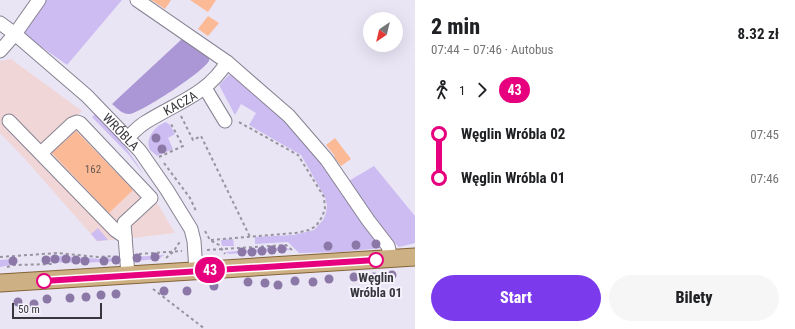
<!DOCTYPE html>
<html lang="pl">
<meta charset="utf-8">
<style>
:root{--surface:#fff;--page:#f6f6f6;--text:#202124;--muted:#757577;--accent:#7c3aed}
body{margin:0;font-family:"Roboto Condensed",sans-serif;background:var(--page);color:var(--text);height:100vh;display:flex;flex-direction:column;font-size:15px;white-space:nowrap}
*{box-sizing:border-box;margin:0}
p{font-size:13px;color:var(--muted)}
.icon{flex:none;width:22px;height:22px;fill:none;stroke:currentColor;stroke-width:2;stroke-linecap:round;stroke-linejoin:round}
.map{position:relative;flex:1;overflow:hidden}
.side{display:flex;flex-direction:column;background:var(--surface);width:380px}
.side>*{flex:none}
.badge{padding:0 8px;border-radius:13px;font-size:14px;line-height:26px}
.needle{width:26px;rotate:215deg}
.buttons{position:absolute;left:363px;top:12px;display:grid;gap:8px}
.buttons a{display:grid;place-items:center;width:40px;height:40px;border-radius:50%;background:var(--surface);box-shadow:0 4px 16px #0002;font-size:20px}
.scale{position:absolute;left:12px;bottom:10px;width:90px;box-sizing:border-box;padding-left:4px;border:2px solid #38363d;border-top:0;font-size:11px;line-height:14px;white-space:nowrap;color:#38363d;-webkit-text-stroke:3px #f6f3fd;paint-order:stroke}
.map>.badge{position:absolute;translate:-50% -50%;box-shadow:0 0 0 2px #fff}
.legs{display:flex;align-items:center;gap:6px;height:44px;padding:0 16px;font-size:13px}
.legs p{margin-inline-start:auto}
.overview{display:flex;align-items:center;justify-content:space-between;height:68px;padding:0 16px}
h1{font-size:22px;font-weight:800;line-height:30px}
.cta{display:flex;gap:8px;margin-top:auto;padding:8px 16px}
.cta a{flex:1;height:46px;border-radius:24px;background:var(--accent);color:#fff;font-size:16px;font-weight:800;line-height:46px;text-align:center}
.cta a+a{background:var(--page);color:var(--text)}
ul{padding:0 16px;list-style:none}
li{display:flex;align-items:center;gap:14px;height:44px;font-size:15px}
li i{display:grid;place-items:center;width:6px;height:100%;margin:0 5px;background:currentColor}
li i::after{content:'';width:10px;height:10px;margin:-5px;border:3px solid;border-radius:50%;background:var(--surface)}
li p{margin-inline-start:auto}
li:first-child i{background:linear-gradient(#0000 50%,currentColor 0)}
li:last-child i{background:linear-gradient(currentColor 50%,#0000 0)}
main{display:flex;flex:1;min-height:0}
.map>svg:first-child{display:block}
.commercial{fill:#f1d6d7}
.green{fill:#cdbcf1}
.forest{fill:#ab97d5}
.building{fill:#fcb995}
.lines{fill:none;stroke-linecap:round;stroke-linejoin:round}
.minor-casing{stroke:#878292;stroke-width:15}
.major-casing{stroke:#836436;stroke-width:19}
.path{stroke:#97949f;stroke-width:2;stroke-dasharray:3 3;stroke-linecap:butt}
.minor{stroke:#fff;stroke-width:13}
.major{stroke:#cdb184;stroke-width:17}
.tree{fill:#8b78a7}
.line-1-casing{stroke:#fff;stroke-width:9}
.line-1{stroke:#e6007e;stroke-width:6}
.stop-1-dot{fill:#fff;stroke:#e6007e;stroke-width:2}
.labels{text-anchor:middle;stroke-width:4;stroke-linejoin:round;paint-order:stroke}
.number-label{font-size:11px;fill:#695753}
.street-label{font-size:13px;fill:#38363d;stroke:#f6f3fd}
.stop-label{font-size:13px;font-weight:bold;fill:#38363d;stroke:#f6f3fd}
</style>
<main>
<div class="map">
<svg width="415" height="329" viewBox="0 0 415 329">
<rect width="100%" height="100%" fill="#e9e5f5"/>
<path class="commercial" d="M11,59L82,111L77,116L153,196L175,233L125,239L97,241L25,159L0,133V61Z"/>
<path class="green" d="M44,0H122L67,65L22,33Z
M229,75L235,76L301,134L381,245V248L341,252L299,253L288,242L255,244V237L294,235L314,230L323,220L326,213L327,206L325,197L301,155L249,125L256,113L241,104L235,115L219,85Z
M95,114C115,132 130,152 144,175L129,155L92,117Z
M166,122L170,125L175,134L168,138L173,149L157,156C155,154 152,152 150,150C144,138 156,125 166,122Z
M374,166L415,216V243L399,247L377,225L347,182Z
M98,228L108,240L97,241L91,234Z
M233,239L234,246H222L221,240Z
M285,247L291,250L229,254L225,252Z
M164,255L159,259L134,261L132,257Z
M61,256L101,259L121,258L119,261L83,263L42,262V257Z
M16,259V264L0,267V260Z"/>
<path class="forest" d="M183,38L209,57V61C203,72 142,112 130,114C123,115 117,108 112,104Z"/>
<path class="building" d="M151,0H171L165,9Z
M190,0H216L208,12Z
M208,16L219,23L208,36L198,29Z
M76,131L133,190L109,213L52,153Z
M335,138L351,159L341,166L334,157L335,156L326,145Z"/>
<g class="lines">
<defs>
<g id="minor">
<path d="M137,0L227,62L289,116L327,160L368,220L388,246L391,259"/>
<path id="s1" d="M0,23L15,34L87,96L140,151L167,190L191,229L194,241L196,271"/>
<path d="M0,51L15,34L39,0"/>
<path d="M205,88L225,121"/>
<path d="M9,121L115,230L125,237"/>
<path id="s2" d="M127,138C133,133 139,126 146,122C176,103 208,94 227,62"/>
<path d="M41,153L72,124L77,122L80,123L151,198L124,223L128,275"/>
</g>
<path id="major" d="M0,283L415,257"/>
</defs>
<use href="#minor" class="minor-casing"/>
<use href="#major" class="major-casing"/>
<path class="path" d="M181,116L193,140L201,136L250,237
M159,157L183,146L170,122
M164,163L190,198L196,211
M205,231L210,240L219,245L225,254
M211,240L296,233L309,230L316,226L322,217L325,209L324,197L298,155L237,121
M207,250L286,245L292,250
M139,254L182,251
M0,257L57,253L98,257L114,256
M166,258L173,252L181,240
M7,267L14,265L52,264
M153,289L205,329"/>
<use href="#minor" class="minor"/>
<use href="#major" class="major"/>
</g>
<g class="tree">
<circle cx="156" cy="138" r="4.5"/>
<circle cx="162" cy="149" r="4.5"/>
<circle cx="376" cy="244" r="4.5"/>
<circle cx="356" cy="245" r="4.5"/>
<circle cx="328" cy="246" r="4.5"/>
<circle cx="282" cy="249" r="4.5"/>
<circle cx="272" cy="250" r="4.5"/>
<circle cx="262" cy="251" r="4.5"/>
<circle cx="242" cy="252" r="4.5"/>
<circle cx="252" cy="252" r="4.5"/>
<circle cx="155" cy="257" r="4.5"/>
<circle cx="137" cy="258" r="4.5"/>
<circle cx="55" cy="259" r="4.5"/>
<circle cx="66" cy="259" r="4.5"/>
<circle cx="46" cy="260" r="4.5"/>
<circle cx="76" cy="260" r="4.5"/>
<circle cx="116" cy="260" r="4.5"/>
<circle cx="13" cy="261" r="4.5"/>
<circle cx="85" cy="261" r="4.5"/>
<circle cx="104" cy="261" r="4.5"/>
<circle cx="392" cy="275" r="4.5"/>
<circle cx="354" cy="277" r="4.5"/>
<circle cx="374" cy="277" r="4.5"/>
<circle cx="329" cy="279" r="4.5"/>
<circle cx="295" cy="281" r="4.5"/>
<circle cx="248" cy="282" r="4.5"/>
<circle cx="313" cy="282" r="4.5"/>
<circle cx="265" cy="283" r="4.5"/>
<circle cx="278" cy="285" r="4.5"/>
<circle cx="214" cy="286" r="4.5"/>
<circle cx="164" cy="291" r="4.5"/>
<circle cx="187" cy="291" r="4.5"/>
<circle cx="116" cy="294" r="4.5"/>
<circle cx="101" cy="295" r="4.5"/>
<circle cx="86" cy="297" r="4.5"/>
<circle cx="70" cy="298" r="4.5"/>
<circle cx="47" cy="299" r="4.5"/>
<circle cx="18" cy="302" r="4.5"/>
<circle cx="34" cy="304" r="4.5"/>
</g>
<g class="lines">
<defs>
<path id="line-1" d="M44,281L376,260"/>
</defs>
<use href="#line-1" class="line-1-casing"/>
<use href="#line-1" class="line-1"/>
</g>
<g class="stop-1-dot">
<circle cx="376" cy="260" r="7"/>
<circle cx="44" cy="281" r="7"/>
</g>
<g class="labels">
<g class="number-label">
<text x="93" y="173">162</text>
</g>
<g class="street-label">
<text dy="5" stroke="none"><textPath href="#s2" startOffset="64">KACZA</textPath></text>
<text dy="5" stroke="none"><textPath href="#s1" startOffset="163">WRÓBLA</textPath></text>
</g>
<g class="stop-label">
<text x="376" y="282">Węglin<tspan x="376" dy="15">Wróbla 01</tspan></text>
</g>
</g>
</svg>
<div class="buttons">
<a><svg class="needle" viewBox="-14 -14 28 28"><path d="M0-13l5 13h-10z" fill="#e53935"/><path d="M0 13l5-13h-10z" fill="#757577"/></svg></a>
</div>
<div class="scale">50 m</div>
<b class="badge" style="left:210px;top:270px;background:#e6007e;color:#fff">43</b>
</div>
<section class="side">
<div class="overview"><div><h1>2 min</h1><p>07:44 – 07:46 · Autobus</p></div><b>8.32 zł</b></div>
<div class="legs"><svg class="icon" aria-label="walk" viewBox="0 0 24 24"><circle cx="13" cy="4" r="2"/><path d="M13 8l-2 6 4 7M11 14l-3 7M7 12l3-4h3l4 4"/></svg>1<svg class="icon" aria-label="forward" viewBox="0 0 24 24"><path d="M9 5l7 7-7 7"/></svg><b class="badge" style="background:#e6007e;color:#fff">43</b></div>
<ul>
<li><i style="color:#e6007e"></i><b>Węglin Wróbla 02</b><p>07:45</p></li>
<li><i style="color:#e6007e"></i><b>Węglin Wróbla 01</b><p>07:46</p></li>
</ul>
<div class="cta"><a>Start</a><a>Bilety</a></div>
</section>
</main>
